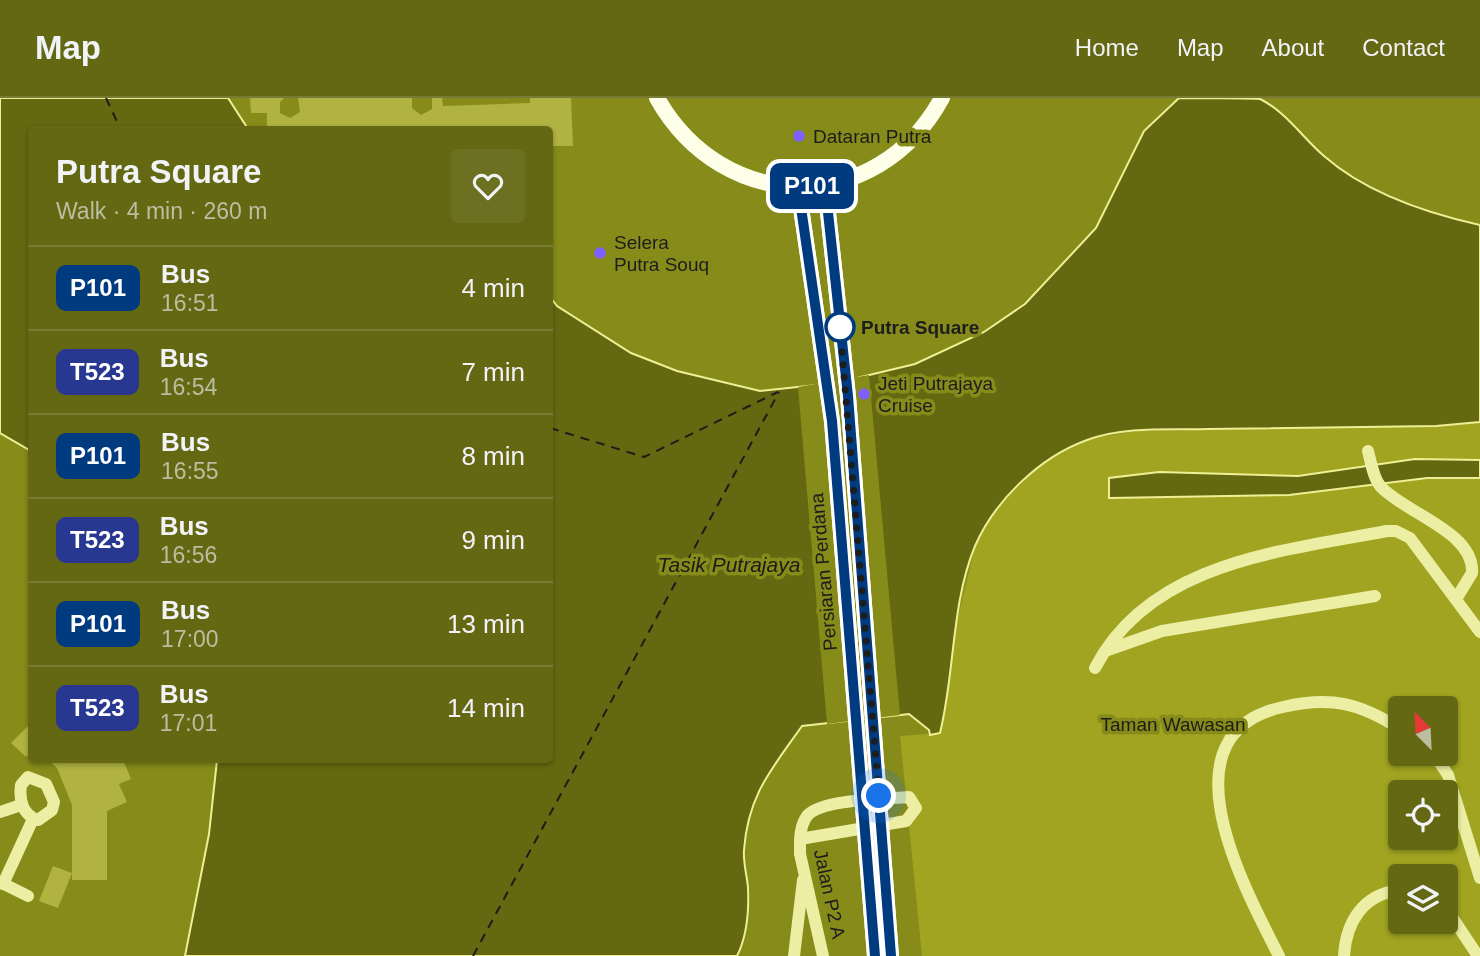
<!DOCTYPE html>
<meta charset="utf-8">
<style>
:root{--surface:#646813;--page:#6c7021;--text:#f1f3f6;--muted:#bbbea0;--line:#787b33}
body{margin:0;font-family:Helvetica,sans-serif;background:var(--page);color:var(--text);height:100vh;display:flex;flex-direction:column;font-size:26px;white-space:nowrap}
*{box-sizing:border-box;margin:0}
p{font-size:23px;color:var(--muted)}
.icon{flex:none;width:38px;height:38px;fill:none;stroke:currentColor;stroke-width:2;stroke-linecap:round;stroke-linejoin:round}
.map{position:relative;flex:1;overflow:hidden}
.drawer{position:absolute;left:28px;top:28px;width:525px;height:637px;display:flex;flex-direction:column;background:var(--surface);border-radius:7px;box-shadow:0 2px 5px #0004}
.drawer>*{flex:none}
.badge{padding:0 14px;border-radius:10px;font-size:24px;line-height:46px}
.needle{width:46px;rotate:336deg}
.fabs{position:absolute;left:1388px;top:598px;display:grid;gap:14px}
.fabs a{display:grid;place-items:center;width:70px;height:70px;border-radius:7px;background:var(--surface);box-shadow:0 2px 5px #0004;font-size:35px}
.you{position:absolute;width:35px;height:35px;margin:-18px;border:5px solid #fff;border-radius:50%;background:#1a73e8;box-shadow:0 0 0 10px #1a73e833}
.map>.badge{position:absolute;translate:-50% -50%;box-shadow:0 0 0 4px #fff}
.round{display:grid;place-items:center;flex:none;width:74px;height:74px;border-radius:7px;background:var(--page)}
.head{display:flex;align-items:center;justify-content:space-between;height:119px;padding:0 28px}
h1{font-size:33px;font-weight:700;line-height:52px}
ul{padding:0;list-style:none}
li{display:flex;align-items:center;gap:21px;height:84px;padding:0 28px;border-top:2px solid var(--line)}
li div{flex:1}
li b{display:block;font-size:26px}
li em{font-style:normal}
li .badge{min-width:77px;font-weight:700;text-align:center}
header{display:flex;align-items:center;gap:42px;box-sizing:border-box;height:98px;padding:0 35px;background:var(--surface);border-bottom:2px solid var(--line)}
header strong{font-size:33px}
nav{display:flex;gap:38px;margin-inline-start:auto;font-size:24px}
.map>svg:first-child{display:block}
.green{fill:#a0a421;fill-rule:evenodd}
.water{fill:#646810;stroke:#eff095;stroke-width:2}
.pier{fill:#868b19}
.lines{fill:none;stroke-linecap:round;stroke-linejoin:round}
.ferry{stroke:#1c1c19;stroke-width:2;stroke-dasharray:9 7;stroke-linecap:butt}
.building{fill:#b0b341}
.minor{stroke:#eceea3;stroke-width:12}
.major{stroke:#fdffe9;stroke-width:16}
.line-casing{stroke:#fff;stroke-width:16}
.line{stroke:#003b80;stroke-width:10}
.walk{stroke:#1d1d1d;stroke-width:7;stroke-dasharray:0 12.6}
.poi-dot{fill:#7e5fff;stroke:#868b19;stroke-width:2.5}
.stop-dot{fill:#fff;stroke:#003b80;stroke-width:3.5}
.labels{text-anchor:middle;stroke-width:7;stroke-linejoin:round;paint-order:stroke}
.poi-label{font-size:19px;fill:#1d1d1d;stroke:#868b19;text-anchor:start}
.stop-label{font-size:19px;font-weight:bold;fill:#1d1d1d;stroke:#868b19;text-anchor:start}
.street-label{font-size:19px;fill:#1d1d1d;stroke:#868b19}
.park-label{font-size:19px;fill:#1d1d1a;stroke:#868b19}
.water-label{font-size:21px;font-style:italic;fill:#1c1c19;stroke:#868b19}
</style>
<header>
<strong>Map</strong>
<nav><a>Home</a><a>Map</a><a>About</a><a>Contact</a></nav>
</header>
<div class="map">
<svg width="1480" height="858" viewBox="0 0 1480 858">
<rect width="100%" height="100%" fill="#868b19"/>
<path class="green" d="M1480,324V858H922L900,638L940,635L946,609L953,539L975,449L994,413L1038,368L1088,341L1138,333L1436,328ZM1400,611H1446V656H1400ZM1400,695H1446V740H1400ZM1400,779H1446V824H1400Z"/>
<path class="water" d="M0,0H228L248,31L32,32L31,353L0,335Z
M1179,0C1194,0 1249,0 1260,1C1285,13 1303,40 1324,58C1366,95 1426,115 1480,127V324L1436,328C1360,329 1284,330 1208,331C1170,332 1124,328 1087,342C1040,359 995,402 975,448C951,506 955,575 940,635L930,637L929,632L909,616L802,628C771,672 748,697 744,752C743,765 747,777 748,790C749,812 747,838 737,858H185L209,736L217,662H550V199L557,208L631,255L677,273L760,293L836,285L915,266L984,234L1025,206L1096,130L1144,33Z
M1415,361L1480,362V380H1427L1289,397L1109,400V380L1159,374L1298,378Z"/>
<path class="pier" d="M869,277L900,617L827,626L798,289Z"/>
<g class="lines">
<path class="ferry" d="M106,0L121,32
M550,330L644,359L778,294
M473,858L779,294"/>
</g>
<path class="building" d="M250,0H284L280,4V15L290,20L300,14L298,0H412V10L421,17L432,11V0H442L443,8L530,5V0H571L573,48H550V32H267V15H251Z
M32,624V653L26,659L11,645Z
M48,662H123L131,681L119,686L127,704L107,713V782H72V707L57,670Z
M53,768L72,775L58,810L39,803Z"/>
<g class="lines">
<path class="minor" d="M1368,353C1371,364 1373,380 1381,389C1405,415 1475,434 1472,475L1456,501
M1105,553L1162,533L1375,498
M1095,570C1150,464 1282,453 1387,433H1396L1410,440L1480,534
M1434,656L1448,677L1480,780
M28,679L46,686L54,704L52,712L38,722C22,717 19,701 21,687Z
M0,714L21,707
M800,741L906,723L916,710L909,699C887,701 820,701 807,718C799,729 800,744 800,756L823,858
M0,784L28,798
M3,786L33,721
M1446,810L1478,858
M794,858L803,782
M1279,858C1245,791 1159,636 1283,609C1331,598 1360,605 1400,631
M1344,858C1346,824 1363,796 1400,792"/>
<path class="major" d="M657,0C723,117 877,119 942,0
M825,87L848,298L891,858
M798,89L832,323L875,858"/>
</g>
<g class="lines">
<defs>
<path id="line" d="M875,858L832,323L798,89L825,87L848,298L891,858"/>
</defs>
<use href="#line" class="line-casing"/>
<use href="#line" class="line"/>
<path class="walk" d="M840,229L879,698"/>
</g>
<g class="poi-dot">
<circle cx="799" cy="38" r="7"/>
<circle cx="600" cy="155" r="7"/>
<circle cx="864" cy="296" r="7"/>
</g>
<circle class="stop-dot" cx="840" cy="229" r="14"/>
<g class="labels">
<g class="poi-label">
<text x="813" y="45">Dataran Putra</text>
<text x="614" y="151">Selera<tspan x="614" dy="22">Putra Souq</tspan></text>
<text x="878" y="292">Jeti Putrajaya<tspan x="878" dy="22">Cruise</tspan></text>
</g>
<g class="stop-label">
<text x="861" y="236">Putra Square</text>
</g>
<g class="street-label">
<text transform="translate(823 474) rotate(-95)" y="7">Persiaran Perdana</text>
<text transform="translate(830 796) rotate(78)" y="7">Jalan P2 A</text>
</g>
<g class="park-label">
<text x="1173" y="633">Taman Wawasan</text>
</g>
<g class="water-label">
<text x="729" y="474">Tasik Putrajaya</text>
</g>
</g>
</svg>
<div class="fabs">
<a><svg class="needle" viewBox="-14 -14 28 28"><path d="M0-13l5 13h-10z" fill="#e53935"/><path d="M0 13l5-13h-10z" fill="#bbbea0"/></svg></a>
<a><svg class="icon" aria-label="locate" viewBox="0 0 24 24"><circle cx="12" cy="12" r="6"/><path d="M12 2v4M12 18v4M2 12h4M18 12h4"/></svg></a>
<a><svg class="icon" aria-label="layers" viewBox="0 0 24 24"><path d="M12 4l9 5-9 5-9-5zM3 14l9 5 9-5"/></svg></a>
</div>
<div class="you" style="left:879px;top:698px"></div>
<b class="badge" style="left:812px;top:88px;background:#003b80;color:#fff">P101</b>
<section class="drawer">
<div class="head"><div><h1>Putra Square</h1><p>Walk · 4 min · 260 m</p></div><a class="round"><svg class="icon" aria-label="heart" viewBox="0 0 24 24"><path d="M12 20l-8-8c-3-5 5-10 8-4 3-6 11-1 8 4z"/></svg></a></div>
<ul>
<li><span class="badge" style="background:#003b80;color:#fff">P101</span><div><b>Bus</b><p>16:51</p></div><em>4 min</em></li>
<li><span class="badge" style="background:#283890;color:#fff">T523</span><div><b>Bus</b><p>16:54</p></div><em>7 min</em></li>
<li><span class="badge" style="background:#003b80;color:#fff">P101</span><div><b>Bus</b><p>16:55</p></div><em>8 min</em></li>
<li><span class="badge" style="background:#283890;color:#fff">T523</span><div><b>Bus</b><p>16:56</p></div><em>9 min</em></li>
<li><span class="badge" style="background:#003b80;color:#fff">P101</span><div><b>Bus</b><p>17:00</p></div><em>13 min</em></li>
<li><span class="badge" style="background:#283890;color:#fff">T523</span><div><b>Bus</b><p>17:01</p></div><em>14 min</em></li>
</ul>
</section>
</div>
